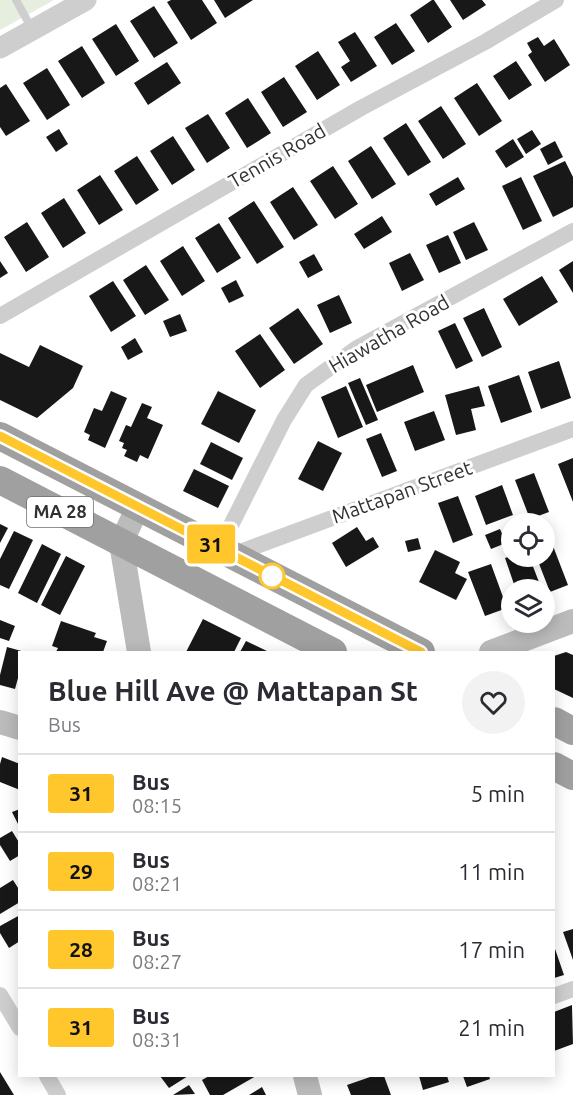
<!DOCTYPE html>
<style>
:root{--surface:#fff;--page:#f2f2f3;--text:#2b2b33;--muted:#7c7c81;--line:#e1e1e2}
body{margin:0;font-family:Ubuntu,sans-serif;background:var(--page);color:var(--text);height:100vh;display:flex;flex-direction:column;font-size:22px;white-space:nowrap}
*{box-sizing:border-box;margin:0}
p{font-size:20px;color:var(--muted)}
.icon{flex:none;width:33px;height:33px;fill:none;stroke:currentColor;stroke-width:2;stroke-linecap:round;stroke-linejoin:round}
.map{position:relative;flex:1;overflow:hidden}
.drawer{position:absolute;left:18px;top:651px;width:537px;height:426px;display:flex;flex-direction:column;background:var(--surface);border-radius:0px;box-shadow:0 3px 15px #0003}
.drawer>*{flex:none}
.badge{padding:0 12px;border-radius:4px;font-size:21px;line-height:39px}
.controls{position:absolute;left:501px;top:513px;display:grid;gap:12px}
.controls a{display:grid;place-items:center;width:54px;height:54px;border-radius:50%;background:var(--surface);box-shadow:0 3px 15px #0003;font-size:30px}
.map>.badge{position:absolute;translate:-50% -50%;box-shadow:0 0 0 3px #fff}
.round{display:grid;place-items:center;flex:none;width:63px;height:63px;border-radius:32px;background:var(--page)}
.head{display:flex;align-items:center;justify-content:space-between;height:102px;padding:0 30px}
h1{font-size:28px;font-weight:600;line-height:45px}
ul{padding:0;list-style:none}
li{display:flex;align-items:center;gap:18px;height:78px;padding:0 30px;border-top:2px solid var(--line)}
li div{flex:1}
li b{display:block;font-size:22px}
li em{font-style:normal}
li .badge{min-width:66px;font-weight:700;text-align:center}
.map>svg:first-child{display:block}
.green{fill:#e6eedf}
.building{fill:#181818}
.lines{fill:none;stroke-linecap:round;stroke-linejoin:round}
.service{stroke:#cecece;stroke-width:8}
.minor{stroke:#cecece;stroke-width:16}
.tertiary{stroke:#cecece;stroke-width:21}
.secondary{stroke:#bbb;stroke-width:24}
.trunk{stroke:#a0a0a0;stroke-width:28}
.line-casing{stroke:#fff;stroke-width:14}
.line{stroke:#ffc72c;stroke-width:9}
.stop-dot{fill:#fff;stroke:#ffc72c;stroke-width:3}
.labels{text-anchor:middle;stroke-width:6;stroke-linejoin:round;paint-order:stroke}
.shield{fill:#fff;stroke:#6f6f6f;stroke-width:1.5}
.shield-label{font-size:18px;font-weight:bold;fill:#313131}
.street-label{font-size:20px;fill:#313131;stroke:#fff}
</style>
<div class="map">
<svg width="573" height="1095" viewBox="0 0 573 1095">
<rect width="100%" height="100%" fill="#fff"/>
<path class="green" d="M0,0H54L0,30Z"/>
<path class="building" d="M171,0H202L217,23L191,40L167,2Z
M214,0H253L225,18Z
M432,0H434L452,27L428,43L410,15Z
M450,0H482L486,5L463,20Z
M154,6L178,43L154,58L130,21Z
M396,23L415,51L392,65L374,37Z
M116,24L139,61L116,76L92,39Z
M355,32L377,66L351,82L341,67L350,61L338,42Z
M538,37L544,46L554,39L570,65L545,82L528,55L532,52L527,43Z
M82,46L105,83L82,98L58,61Z
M318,51L340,85L317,100L295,66Z
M516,61L532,85L509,100L493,76Z
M167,62L181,83L148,105L134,83Z
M47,68L70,105L47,120L23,83Z
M284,77L307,112L283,127L261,92Z
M477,83L502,121L479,136L454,98Z
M6,84L30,121L6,136L0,127V88Z
M248,98L271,133L247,148L225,113Z
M441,106L466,144L443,159L418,121Z
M208,114L230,148L207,163L185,128Z
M406,123L431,162L408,176L383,138Z
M59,129L68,144L56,152L46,137Z
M532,130L541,144L526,154L517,139Z
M173,136L195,170L172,185L150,151Z
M513,139L524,157L506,168L495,151Z
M555,141L563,157L548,165L540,149Z
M371,146L396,184L372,199L348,161Z
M137,156L159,190L136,205L114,171Z
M565,161L573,177V207L553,217L533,176Z
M333,166L358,204L335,219L310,181Z
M100,175L123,210L99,225L77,190Z
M458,177L465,189L436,206L429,194Z
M521,177L542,221L523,230L502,186Z
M293,187L318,225L294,240L270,202Z
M64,198L86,233L63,248L41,213Z
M254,201L284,247L257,264L228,218Z
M382,216L392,232L364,249L354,234Z
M27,222L49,257L26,272L4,237Z
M474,222L488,250L466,260L453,232Z
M219,223L241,258L217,273L195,238Z
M448,235L461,263L439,273L426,245Z
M183,246L205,281L182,296L160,261Z
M410,253L424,280L402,291L389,263Z
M314,254L323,270L308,278L299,262Z
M0,261L8,273L0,278Z
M573,261V293L559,270Z
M146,265L169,300L145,315L123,280Z
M542,276L558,302L519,326L503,299Z
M236,280L244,296L229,303L221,288Z
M113,281L136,316L111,332L89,296Z
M339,295L352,323L330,333L317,305Z
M298,308L323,344L294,364L269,328Z
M484,308L502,347L482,357L463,318Z
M180,314L187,331L170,337L163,321Z
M455,323L473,361L456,369L438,331Z
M260,334L285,370L260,388L235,351Z
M135,338L143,352L128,360L121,347Z
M40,345L83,366L73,388L37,418L0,400V353L29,367Z
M559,361L571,398L541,409L528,372Z
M413,365L424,392L377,412L366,385Z
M519,375L532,412L501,423L488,386Z
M360,378L378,420L366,425L348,383Z
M346,386L363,427L338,438L321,397Z
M479,386L485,406L471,409L476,430L456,435L445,395Z
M111,391L127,398L105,448L88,440L90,435L84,432L94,408L102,411Z
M218,391L256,410L239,443L201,424Z
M142,403L152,407L147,418L163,425L148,459L140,455L137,462L124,456L127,450L122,448L124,443L119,441L126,425L131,427Z
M434,411L445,440L415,451L404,422Z
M381,433L397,471L382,477L366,439Z
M318,441L342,453L323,491L298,479Z
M211,442L243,458L232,480L200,464Z
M573,458V502L558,464Z
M194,469L229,486L218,508L183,491Z
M534,473L549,512L530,519L515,480Z
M502,485L513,515L486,525L475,496Z
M458,496L473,535L453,543L438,503Z
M0,524L8,528L0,543Z
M357,527L366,541L373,537L379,547L346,567L332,543Z
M500,529L506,543L491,549L485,535Z
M14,531L33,540L9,589L0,585V559Z
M418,538L421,549L408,552L405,541Z
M42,544L61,554L37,603L18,593Z
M553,546L568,585L550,592L536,556H544V550Z
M435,550L460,562L455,573L467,579L456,600L419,582Z
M66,556L85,566L60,615L41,605Z
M512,556H529L542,590H516L505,558Z
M491,564L507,608L485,616L468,572Z
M203,619L241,638L234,652H186Z
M0,620L15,626L9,641L0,638Z
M61,621L96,633L94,637L107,641L103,652H56L58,648L52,646Z
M246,641L269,652H240Z
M7,647L25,652H20V671L15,689L0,685V675Z
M566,652L573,655V698L554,689V656Z
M2,757L20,764V790L0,782V764Z
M20,809V823L18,824L12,812Z
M12,831L20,844V855L10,861L0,845V838Z
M13,880L20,891V902L0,914V888Z
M20,915V941L9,948L0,933V926Z
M573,929V960L563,932Z
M554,946L564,975L554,978Z
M572,1005L573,1044L554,1051V1012Z
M0,1072L14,1095H0Z
M160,1076H188L169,1088Z
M209,1076H256L223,1095H210L202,1080Z
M373,1076H384L391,1095H351L347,1085Z
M419,1076H447L449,1082L423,1090Z
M463,1076H489L490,1079L467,1087Z
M189,1085L195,1094L173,1095Z
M262,1087L266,1095H249Z"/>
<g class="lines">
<path class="service" d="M16,0L32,29"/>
<path class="minor" d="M0,316L361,108L485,42L556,0
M219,549L284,420L306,385L357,348L573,231
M232,555L573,429
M0,995L20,1028
M554,996L573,989
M47,1076L58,1095"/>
<path class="tertiary" d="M0,48L86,0"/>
<path class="secondary" d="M138,507L121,543L139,652
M491,652L573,621
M0,722L20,728
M305,1076L310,1095"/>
<path class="trunk" d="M0,436L421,652
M0,480L333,652
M554,721L573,731
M554,766L573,776"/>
</g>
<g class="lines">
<defs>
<path id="line" d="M0,436L421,652"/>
</defs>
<use href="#line" class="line-casing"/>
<use href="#line" class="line"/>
</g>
<circle class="stop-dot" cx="272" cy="576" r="12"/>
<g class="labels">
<rect class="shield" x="27" y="497" width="66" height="30" rx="4.5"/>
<g class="shield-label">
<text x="60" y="518">MA 28</text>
</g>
<g class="street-label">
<text transform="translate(277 156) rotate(-30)" y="7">Tennis Road</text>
<text transform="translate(389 334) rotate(-30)" y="7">Hiawatha Road</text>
<text transform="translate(402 492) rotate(-20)" y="7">Mattapan Street</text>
</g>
</g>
</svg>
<div class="controls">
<a><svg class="icon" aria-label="locate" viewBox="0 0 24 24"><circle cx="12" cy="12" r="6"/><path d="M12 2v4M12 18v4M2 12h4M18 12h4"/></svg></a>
<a><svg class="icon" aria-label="layers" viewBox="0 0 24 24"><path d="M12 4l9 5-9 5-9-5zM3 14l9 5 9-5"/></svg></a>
</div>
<b class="badge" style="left:211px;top:544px;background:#ffc72c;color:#111">31</b>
<section class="drawer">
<div class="head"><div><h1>Blue Hill Ave @ Mattapan St</h1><p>Bus</p></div><a class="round"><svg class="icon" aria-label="heart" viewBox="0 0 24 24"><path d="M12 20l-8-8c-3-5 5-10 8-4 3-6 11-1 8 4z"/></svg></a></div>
<ul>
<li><span class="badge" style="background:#ffc72c;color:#111">31</span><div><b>Bus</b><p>08:15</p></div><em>5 min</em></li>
<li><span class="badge" style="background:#ffc72c;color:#111">29</span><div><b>Bus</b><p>08:21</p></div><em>11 min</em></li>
<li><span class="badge" style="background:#ffc72c;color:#111">28</span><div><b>Bus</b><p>08:27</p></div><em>17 min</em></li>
<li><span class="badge" style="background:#ffc72c;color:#111">31</span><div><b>Bus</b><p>08:31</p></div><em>21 min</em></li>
</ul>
</section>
</div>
